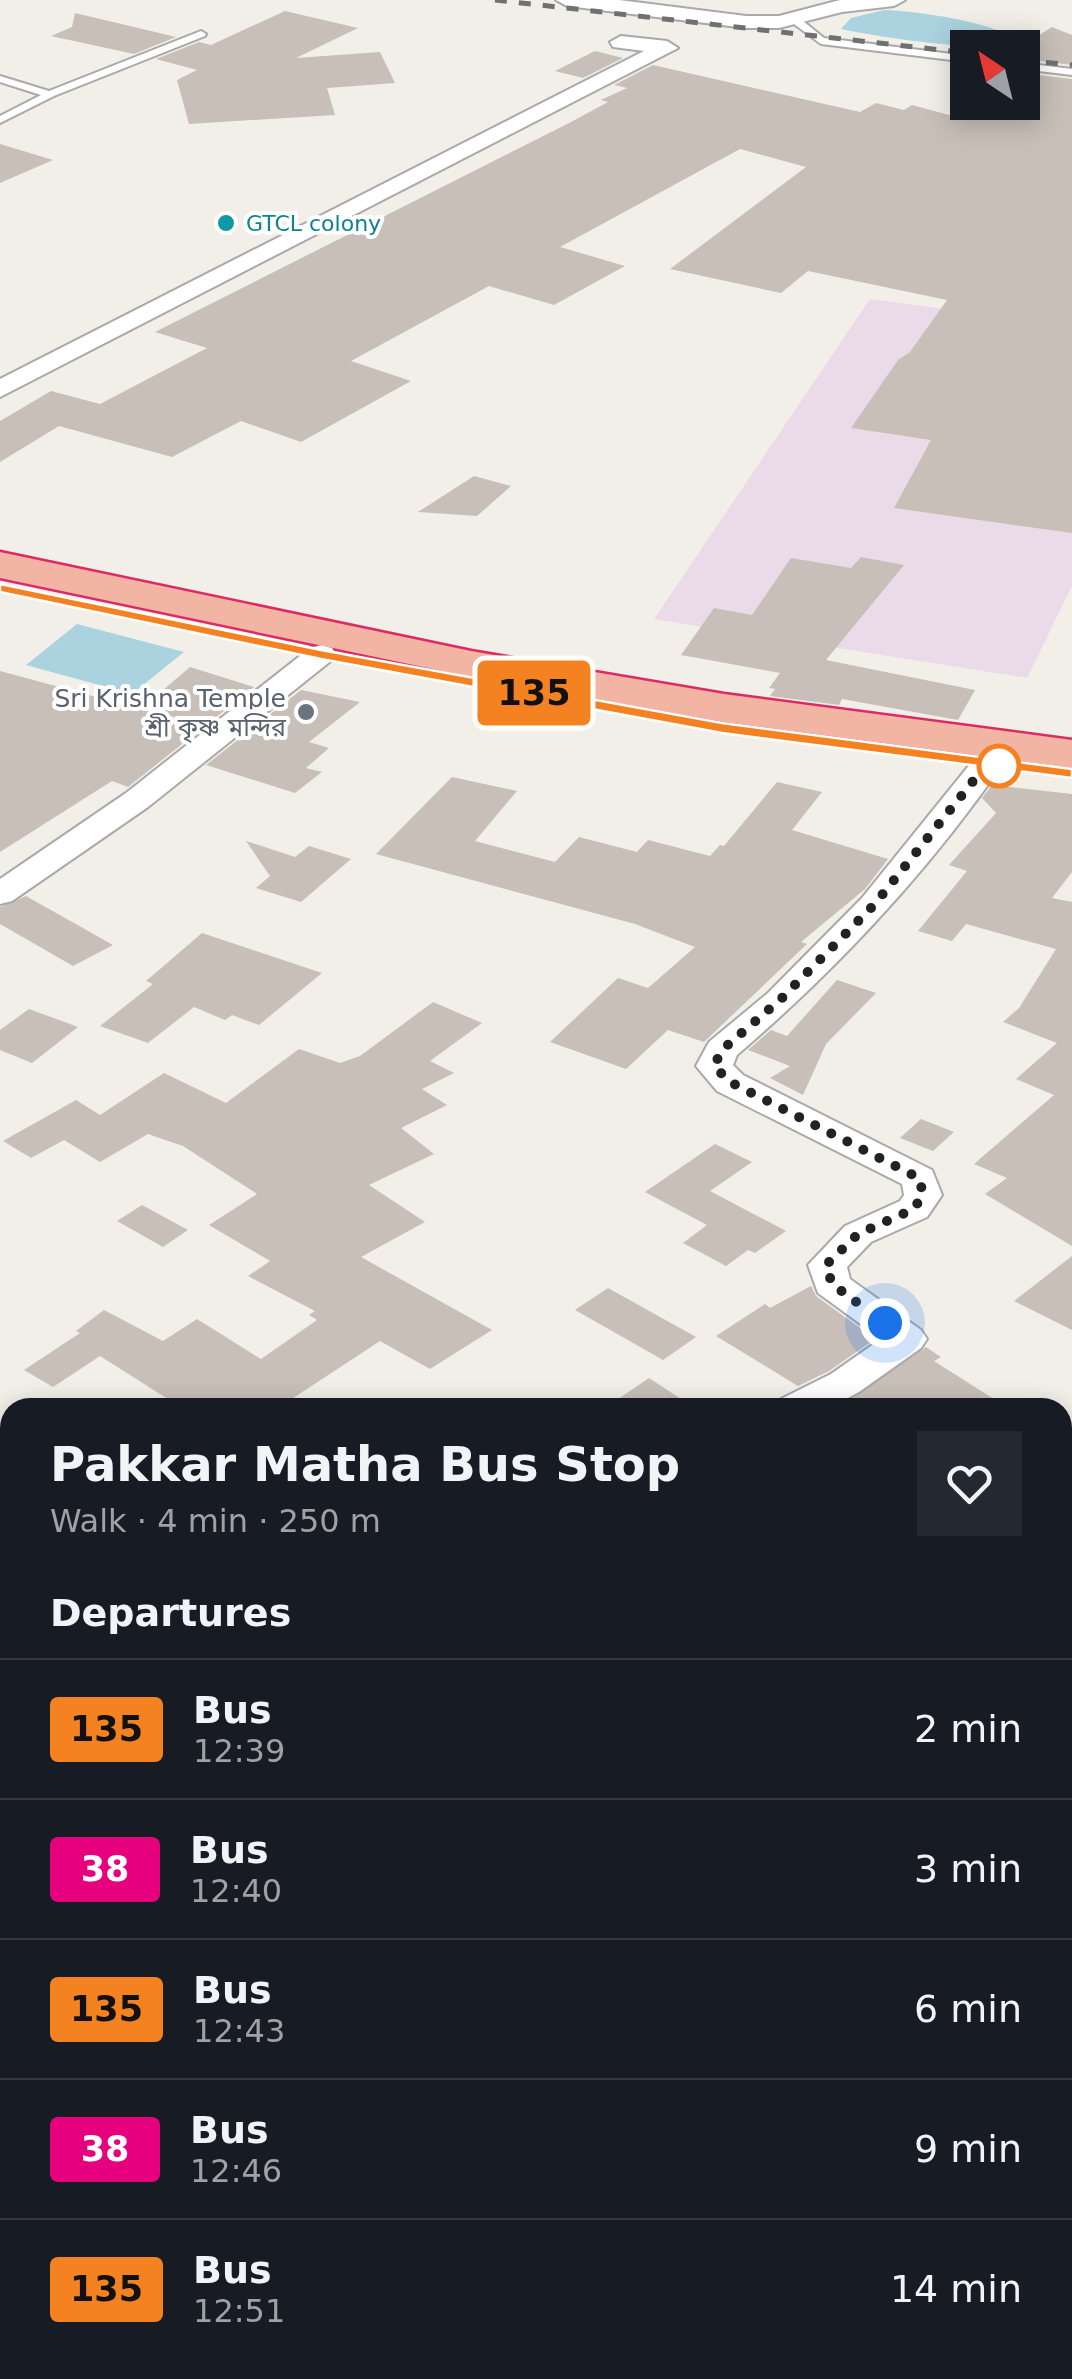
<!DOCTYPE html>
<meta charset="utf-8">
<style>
:root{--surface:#171b24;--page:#242831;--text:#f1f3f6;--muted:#9ea1a6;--line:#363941}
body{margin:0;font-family:"DejaVu Sans","Noto Sans Bengali",sans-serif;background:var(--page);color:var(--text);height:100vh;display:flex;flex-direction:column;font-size:38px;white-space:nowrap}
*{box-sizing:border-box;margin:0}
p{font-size:32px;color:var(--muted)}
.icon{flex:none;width:55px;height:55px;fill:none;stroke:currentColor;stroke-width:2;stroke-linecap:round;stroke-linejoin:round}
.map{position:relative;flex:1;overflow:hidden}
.sheet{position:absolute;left:0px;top:1398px;width:1072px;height:982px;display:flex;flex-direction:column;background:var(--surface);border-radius:30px 30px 0 0;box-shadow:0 5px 25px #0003}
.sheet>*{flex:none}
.badge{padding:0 20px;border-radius:8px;font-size:35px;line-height:65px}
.needle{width:65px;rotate:325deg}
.controls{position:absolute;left:950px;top:30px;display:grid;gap:20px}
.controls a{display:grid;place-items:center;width:90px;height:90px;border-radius:0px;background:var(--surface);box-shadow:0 5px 25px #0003;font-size:50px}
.you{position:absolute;width:50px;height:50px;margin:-25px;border:8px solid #fff;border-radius:50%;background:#1a73e8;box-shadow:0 0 0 15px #1a73e833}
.map>.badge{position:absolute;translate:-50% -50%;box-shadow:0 0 0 5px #fff}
h2{padding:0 50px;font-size:38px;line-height:90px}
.round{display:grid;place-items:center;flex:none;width:105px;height:105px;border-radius:0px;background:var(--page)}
.summary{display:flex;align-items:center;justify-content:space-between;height:170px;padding:0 50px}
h1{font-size:48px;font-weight:800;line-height:75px}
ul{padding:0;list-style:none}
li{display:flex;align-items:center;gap:30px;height:140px;padding:0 50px;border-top:2px solid var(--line)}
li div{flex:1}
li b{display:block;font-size:38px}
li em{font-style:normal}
li .badge{min-width:110px;font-weight:700;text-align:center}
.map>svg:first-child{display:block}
.industrial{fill:#ebdbe8}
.water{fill:#aad3df}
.building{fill:#c7bfb8}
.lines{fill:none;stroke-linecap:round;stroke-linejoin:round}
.service-casing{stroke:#a9a9a9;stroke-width:4}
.minor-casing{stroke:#a9a9a9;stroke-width:4}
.trunk-casing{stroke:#dc2a67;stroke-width:5}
.service{fill:#fff;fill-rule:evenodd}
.minor{fill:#fff;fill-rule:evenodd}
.trunk{fill:#f2b4a3;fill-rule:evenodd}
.rail{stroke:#707070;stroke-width:5;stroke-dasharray:12 12;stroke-linecap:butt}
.line{fill:#f58220;stroke:#fff;stroke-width:2.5}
.walk{stroke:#222;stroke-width:10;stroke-dasharray:0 18}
.culture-dot{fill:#0f9aa8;stroke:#fff;stroke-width:4}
.worship-dot{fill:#6b7280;stroke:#fff;stroke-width:4}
.stop-dot{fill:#fff;stroke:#f58220;stroke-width:5}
.labels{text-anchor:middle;stroke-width:8;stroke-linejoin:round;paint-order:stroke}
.far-culture-label{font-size:22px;fill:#0d838f;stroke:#fff;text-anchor:start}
.worship-label{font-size:25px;fill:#5b616d;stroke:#fff;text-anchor:end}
</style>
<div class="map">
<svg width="1072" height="2379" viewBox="0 0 1072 2379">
<rect width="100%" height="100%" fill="#f2efe9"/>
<path class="industrial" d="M870,299L1072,326V586L1027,678L654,619Z"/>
<path class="water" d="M884,10C915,11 1000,22 1019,43C995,55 872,36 841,29L851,18Z
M77,624L184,652L132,694L26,665Z
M0,1846L10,1850V2030L0,2031Z"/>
<path class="building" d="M285,11L358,28L296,58L380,52L395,83L327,88L335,115L189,124L177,80L197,70L156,59L199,42L211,45Z
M75,13L176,37L134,54L51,36L72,27Z
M1052,27L1072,35V65L1022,59V46Z
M595,51L623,58L583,78L555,71Z
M653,65L860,112L876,103L904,110L912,105L949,115L966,102L1022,113V73L1072,79V533L894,508L931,440L851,428L898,360L910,352L947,300L808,271L781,293L670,269L806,167L740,149L560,247L625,266L554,305L489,286L351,361L411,381L301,442L241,421L172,457L59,426L0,462V421L51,391L100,404L207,348L155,332L571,122L608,102L601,100L627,88L614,85Z
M0,144L53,160L0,183Z
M474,476L511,486L477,516L418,512Z
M861,557L904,565L826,660L975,690L958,720L842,699L839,705L770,696L775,689L769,688L780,673L681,655L714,608L752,615L791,558L851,568Z
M190,667L254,687L128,787L112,781L0,852V671L141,709Z
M301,690L360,702L309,742L329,748L306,768L322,772L295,793L206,765Z
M452,777L517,791L475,841L555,862L579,837L637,852L648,840L710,856L720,845L724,846L777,782L822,792L792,830L888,859L865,889L801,942L807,944L704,1042L668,1030L626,1069L550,1042L618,978L648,988L695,947L635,924L376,854Z
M992,785L1072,794V872L1052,898L1072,902V1246L985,1194L1007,1178L974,1164L1054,1095L1016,1079L1057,1043L1003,1022L1019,1008L1056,949L966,924L952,941L918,931L967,871L949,865L996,813L982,798Z
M246,841L295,857L309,846L351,859L301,902L256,888L270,876Z
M26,896L113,945L73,966L0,924V907Z
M202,933L322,973L259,1025L232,1015L225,1020L194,1007L148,1043L100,1026L153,984L146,981Z
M837,980L876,993L826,1044L803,1095L770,1078L790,1066L748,1050L771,1030L787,1036Z
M433,1002L482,1023L430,1061L454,1073L422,1089L447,1105L401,1128L434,1154L369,1185L425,1222L361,1257L492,1330L430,1369L380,1341L278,1408H182L100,1356L53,1387L24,1370L80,1333L76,1331L104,1310L163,1341L197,1319L261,1359L317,1320L309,1315L315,1311L248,1276L270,1261L209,1225L257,1194L183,1146L148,1134L100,1162L64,1140L31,1158L3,1141L76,1100L100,1115L164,1073L226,1103L299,1049L340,1063L360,1056Z
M29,1009L78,1027L32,1063L0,1050V1030Z
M921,1119L954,1132L933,1151L900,1138Z
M715,1144L752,1162L710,1191L786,1231L755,1253L748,1250L726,1266L683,1243L707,1225L645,1192Z
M142,1205L188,1230L163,1247L117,1221Z
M1072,1256V1330L1014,1301Z
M811,1286L816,1296L875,1339L829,1371L798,1386L716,1336L765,1304L770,1308Z
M608,1288L696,1337L663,1360L575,1310Z
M926,1347L941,1357L934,1361L1008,1408H838Z
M649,1378L695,1408H605Z"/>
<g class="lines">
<defs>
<path id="service" d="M790,17H798L824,38L968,56V62L821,44L790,21Z
M201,31L206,34L205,36L54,96L0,123V116L41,95L0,82V76L49,91Z
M1022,63L1072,69V75L1022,69Z"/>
<path id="minor" d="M556,0H619L746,16H779L840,0H905L894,6L842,12L779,28H746L567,6Z
M621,36L667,41L678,48L0,397V379L644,51L613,47L610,42Z
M321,645L332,648L336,654L332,660L148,807L12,901L0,904V879L126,793L310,648Z
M986,756L997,758L1002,765C927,873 836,970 737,1055L733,1065L743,1075L932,1170L942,1195L927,1217L871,1242L847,1267L850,1279L921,1330L927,1339L921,1348L859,1392L829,1408H775L781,1399L831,1374L881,1339L818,1293L808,1265L845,1226L900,1201L904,1195L902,1184L717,1091L696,1066L709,1042L768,993L862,898L975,758Z
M1062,1777L1072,1780V1817L1062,1814Z
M202,2370H263L259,2379H198Z"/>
<path id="trunk" d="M0,552L471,651L724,694L1072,740V768L724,722L471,677L0,578Z"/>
</defs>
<use href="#service" class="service-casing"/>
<use href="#minor" class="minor-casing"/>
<use href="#trunk" class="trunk-casing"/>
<use href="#service" class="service"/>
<use href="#minor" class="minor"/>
<use href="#trunk" class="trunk"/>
<path class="rail" d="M495,0L968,53
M1022,60L1072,65"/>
</g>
<path class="line" d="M0,584L321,650L722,723L1072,769V778L722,733L321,659L0,592Z"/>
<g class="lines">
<path class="walk" d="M885,1323L832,1284L826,1265L858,1234L914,1209L923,1194L919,1178L730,1082L714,1066L722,1050L780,1000L874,905L986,765L999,766"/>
</g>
<circle class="culture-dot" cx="226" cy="223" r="10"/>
<circle class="worship-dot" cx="306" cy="712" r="10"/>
<circle class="stop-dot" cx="999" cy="766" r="20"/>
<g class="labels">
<g class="far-culture-label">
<text x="246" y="231">GTCL colony</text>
</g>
<g class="worship-label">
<text x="286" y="707">Sri Krishna Temple<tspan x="286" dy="29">শ্রী কৃষ্ণ মন্দির</tspan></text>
</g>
</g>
</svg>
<div class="controls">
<a><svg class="needle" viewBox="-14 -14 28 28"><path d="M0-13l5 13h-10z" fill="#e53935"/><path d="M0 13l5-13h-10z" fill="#9ea1a6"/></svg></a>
</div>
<div class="you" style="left:885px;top:1323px"></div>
<b class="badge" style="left:534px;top:693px;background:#f58220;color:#111">135</b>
<section class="sheet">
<div class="summary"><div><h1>Pakkar Matha Bus Stop</h1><p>Walk · 4 min · 250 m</p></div><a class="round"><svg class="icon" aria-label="heart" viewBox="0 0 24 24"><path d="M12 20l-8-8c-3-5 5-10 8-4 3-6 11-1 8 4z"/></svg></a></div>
<h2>Departures</h2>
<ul>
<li><span class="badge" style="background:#f58220;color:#111">135</span><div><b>Bus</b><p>12:39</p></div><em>2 min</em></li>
<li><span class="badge" style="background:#e6007e;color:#fff">38</span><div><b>Bus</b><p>12:40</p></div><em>3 min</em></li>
<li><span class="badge" style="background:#f58220;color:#111">135</span><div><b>Bus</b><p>12:43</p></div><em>6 min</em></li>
<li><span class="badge" style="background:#e6007e;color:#fff">38</span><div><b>Bus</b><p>12:46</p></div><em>9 min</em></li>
<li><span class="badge" style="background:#f58220;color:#111">135</span><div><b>Bus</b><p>12:51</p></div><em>14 min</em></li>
</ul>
</section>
</div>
